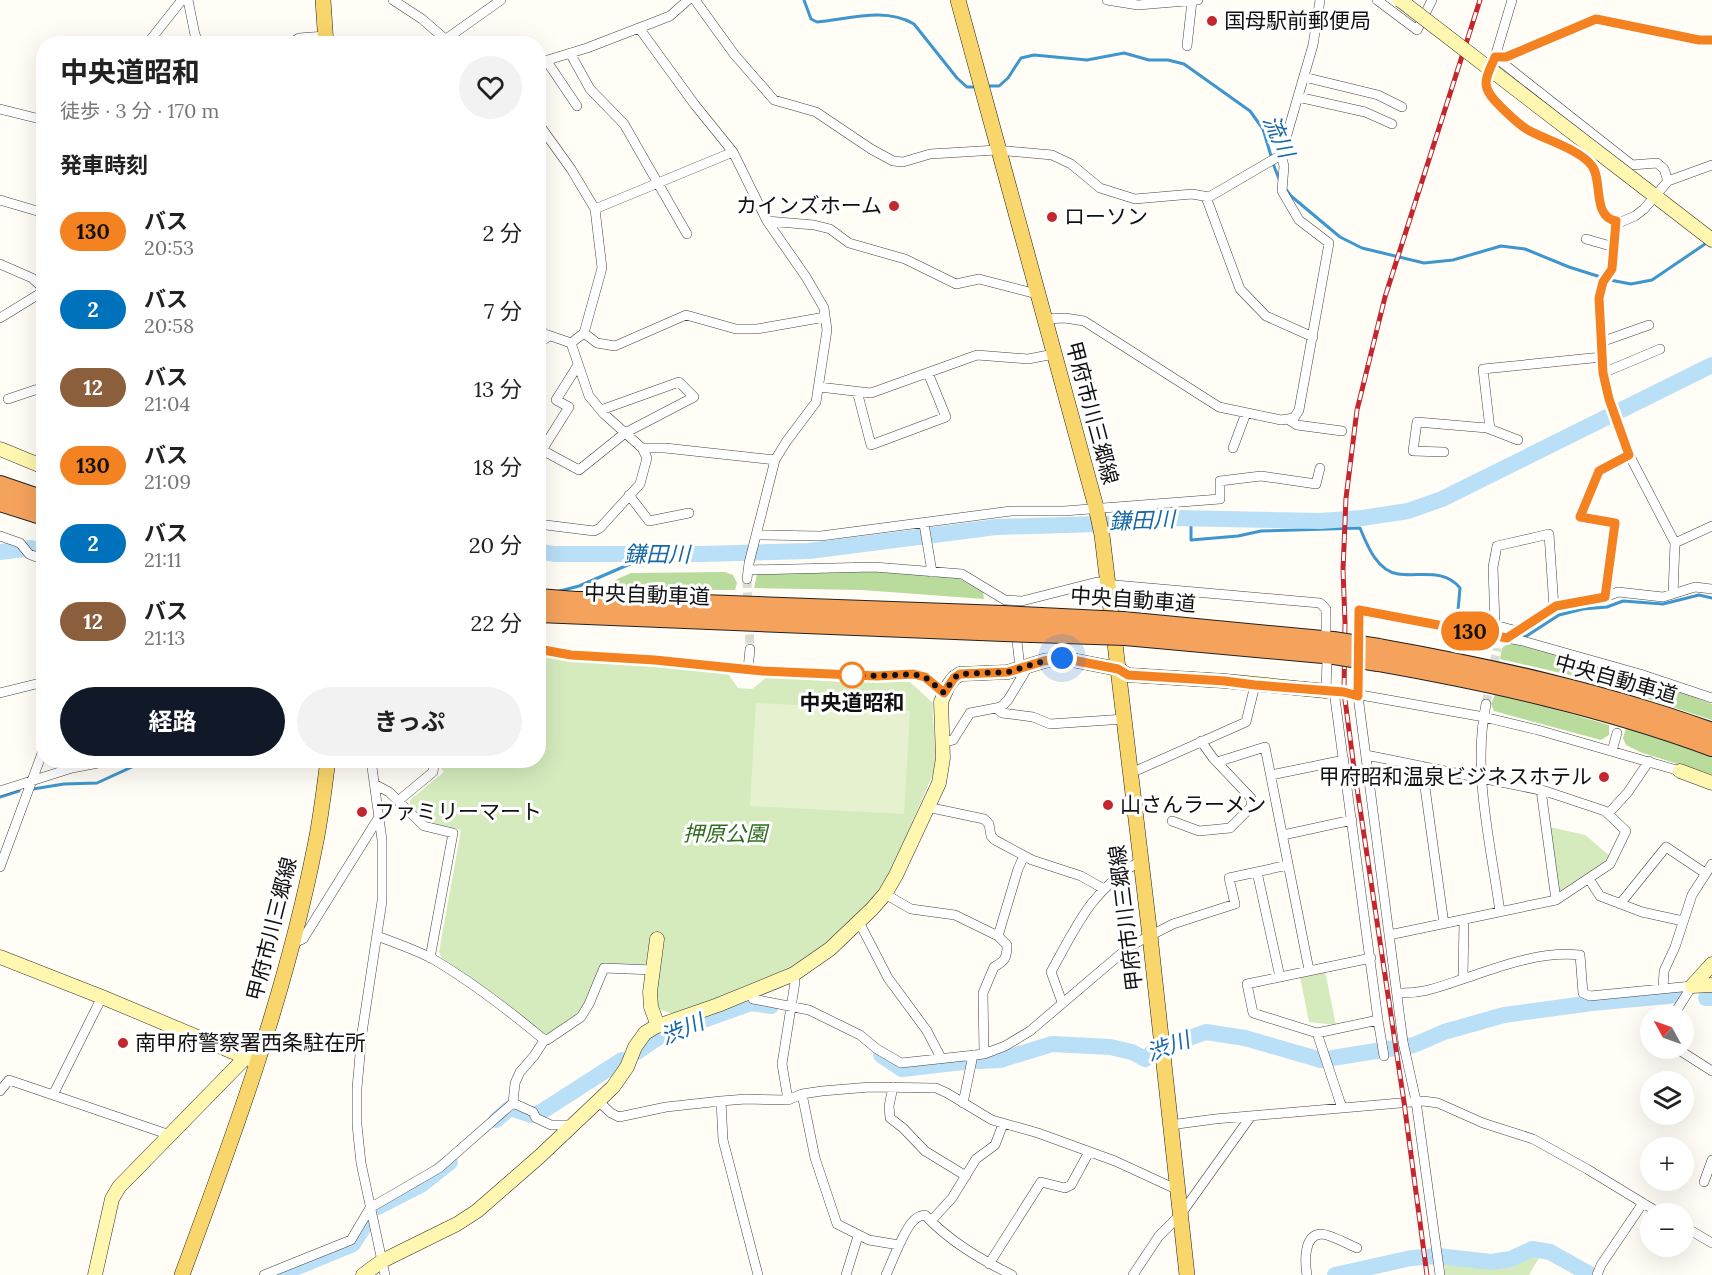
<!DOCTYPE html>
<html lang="ja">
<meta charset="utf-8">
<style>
:root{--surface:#fff;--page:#f2f2f2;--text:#222;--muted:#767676;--accent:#111827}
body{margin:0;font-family:Lora,"Noto Sans JP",serif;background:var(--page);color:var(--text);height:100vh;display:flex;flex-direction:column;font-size:22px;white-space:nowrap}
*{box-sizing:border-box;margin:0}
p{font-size:20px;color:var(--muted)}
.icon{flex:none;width:33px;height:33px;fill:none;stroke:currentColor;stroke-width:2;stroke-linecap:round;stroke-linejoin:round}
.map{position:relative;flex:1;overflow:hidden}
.side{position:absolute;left:36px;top:36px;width:510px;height:732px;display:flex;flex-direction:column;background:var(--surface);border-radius:24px;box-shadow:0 6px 24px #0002}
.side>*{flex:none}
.badge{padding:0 12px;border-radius:20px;font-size:21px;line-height:39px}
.needle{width:39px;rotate:310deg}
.buttons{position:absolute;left:1640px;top:1005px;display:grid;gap:12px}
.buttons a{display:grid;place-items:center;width:54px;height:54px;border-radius:50%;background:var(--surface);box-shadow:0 6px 24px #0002;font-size:30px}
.you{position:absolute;width:30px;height:30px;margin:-15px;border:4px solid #fff;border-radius:50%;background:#1a73e8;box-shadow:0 0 0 9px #1a73e833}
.map>.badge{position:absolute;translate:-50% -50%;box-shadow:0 0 0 3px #fff}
h2{padding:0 24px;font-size:22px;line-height:54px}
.round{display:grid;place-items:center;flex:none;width:63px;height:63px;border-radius:32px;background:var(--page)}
.head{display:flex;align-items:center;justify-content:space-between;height:102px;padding:0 24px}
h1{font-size:28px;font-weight:700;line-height:45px}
.button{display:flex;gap:12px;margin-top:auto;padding:12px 24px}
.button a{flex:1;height:69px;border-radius:36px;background:var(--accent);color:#fff;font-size:24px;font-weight:700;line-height:69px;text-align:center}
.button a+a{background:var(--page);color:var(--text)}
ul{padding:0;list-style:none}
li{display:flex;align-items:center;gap:18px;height:78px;padding:0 24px}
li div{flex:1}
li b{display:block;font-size:22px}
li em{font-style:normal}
li .badge{min-width:66px;font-weight:700;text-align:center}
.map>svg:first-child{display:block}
.green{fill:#d5ebbd}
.forest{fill:#b9dc9c}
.pitch{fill:#e6f2cf}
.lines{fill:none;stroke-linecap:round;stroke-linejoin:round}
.stream{stroke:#3f96cf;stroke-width:3}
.river{stroke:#b9e0f7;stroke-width:16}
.street-tunnel{stroke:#dbdad3;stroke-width:9;stroke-dasharray:9 4.5;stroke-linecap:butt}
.street-casing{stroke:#444;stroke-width:10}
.secondary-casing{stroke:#333;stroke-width:15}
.primary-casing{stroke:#222;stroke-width:16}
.highway-casing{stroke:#222;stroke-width:20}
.street{stroke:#fff;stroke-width:9}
.secondary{stroke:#fff6b0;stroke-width:14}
.primary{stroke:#f9d66b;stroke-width:15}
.highway{stroke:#f5a25d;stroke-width:18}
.rail-casing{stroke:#c4262e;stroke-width:5}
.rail{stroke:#fff;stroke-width:3;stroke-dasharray:9;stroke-linecap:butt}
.secondary-bridge-casing{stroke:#333;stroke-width:15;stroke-linecap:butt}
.highway-bridge-casing{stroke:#222;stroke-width:20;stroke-linecap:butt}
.secondary-bridge{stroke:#fff6b0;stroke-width:14}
.highway-bridge{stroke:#f5a25d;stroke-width:18}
.line-casing{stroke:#fff;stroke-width:14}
.line{stroke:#f58220;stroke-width:9}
.walk{stroke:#111;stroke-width:6;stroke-dasharray:0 10.8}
.poi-dot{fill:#c4262e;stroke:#fff;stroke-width:2}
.stop-dot{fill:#fff;stroke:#f58220;stroke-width:3}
.labels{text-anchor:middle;stroke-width:6;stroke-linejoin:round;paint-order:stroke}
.poi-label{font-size:21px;fill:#111;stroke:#fff;text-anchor:start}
.street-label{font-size:21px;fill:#111;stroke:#fff}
.stop-label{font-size:21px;font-weight:bold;fill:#111;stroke:#fff}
.park-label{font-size:21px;font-style:italic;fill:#2f6b1f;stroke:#fff}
.water-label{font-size:22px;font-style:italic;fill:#1768a6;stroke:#fff}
</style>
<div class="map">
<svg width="1712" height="1275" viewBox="0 0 1712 1275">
<rect width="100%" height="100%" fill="#fffdf5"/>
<path class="green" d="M539,655L727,672L738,688L752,689L767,677L842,682H910L933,703C932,725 937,747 935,769L891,871L875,896L837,935L802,962L781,973L676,1015L656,1008L658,965L603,964L579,1017L550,1034L543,1033L497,996L441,957L439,952L461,830L429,822L410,806V800L444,772L436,761L538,760Z
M1550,827L1585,835L1610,856L1607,862L1558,896Z
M1325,971L1336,1025L1309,1022L1300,977Z
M1531,1257L1539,1258L1529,1275H1445L1444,1264C1481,1269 1496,1270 1531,1257Z"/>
<path class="forest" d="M847,569L958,578L983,592L984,599L862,590L754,588L757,574Z
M725,572L733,575L737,583L735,590L602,589L615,580L631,573Z
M1510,642L1614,671L1626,688L1500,659L1502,648Z
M1653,681L1712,704V720L1648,699Z
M1496,692L1609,725V735L1601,740L1494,711L1491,704Z
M1626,728L1712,756V775L1640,752L1626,745L1623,738Z"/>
<path class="pitch" d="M756,703L910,711L904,814L750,806Z"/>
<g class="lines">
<path class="stream" d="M804,0L811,19L817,22C849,19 885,7 914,24L957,78L967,87H975
M988,86H999L1008,78L1021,58L1034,55L1087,60L1124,53L1149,60H1168L1184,64L1250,111L1263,129L1274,166L1279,179
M1284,187L1291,196L1340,237L1362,248L1424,263L1453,260L1501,246L1525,249L1569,267L1610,280L1631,284L1652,280L1708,242
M1191,519V540L1238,536L1261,531L1360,528C1367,545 1377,571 1398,574C1420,577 1444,568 1460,588L1457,622L1503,632
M556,592L579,586L651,555
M1522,636L1525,637L1559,615L1583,609L1607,607L1623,601L1663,604L1699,595L1712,598
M244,760L269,763
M288,763L320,761
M336,763L352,764L366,762
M33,789L64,784L97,783L147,760
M0,797L19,791"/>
<path class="river" d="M538,551L554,554H703L809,551L996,527L1131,523L1175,518L1320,521L1362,518L1408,511L1442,499L1712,365
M0,552L31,548L44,552
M1706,998H1712
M637,1052L662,1035L751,1003L771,1006
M881,1055L902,1069L963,1062
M1332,1058L1414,1045L1444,1032L1504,1015L1592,1003L1677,995
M979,1061L1000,1060L1052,1044L1110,1047L1132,1052L1145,1059L1155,1050L1206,1032L1245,1038L1321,1060
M496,1120L510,1108L531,1115L541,1112L622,1060
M378,1207L421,1185L450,1162
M278,1275L353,1244L365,1225
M1335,1275L1411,1258L1438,1256L1491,1262L1511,1259L1532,1249L1550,1252L1591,1275"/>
<path class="street-tunnel" d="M747,579L748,607
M749,621L750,649
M1486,704L1497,648"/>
<defs>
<path id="street" d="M188,0L195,35L200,44
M393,0L422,19L445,39
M695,0L734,54L774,100L816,112L871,149L893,161L903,162L930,154L997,150L1052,155L1071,164L1100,188L1135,199L1192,194L1209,197L1281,155L1313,45L1320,0
M1107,0L1138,5L1198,0
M1377,0L1417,30L1432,0
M1512,0L1495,57L1485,80L1486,89L1495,101L1525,129L1582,156L1592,165L1598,176L1600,203L1604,215L1611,220L1621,222L1635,216L1644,209L1668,181L1712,165
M639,28L695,105L733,152L767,221L806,277L824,308L827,330L816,402L786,442L775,460L749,563L747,579
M147,44L182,0
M289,44L299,38L325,36
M439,44L501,0
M1187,46L1192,1
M570,53L590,89L624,124L687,234
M1495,57H1506L1596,19L1699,40H1712
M1495,57L1632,165L1657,163L1664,169L1668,181
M546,60L577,106
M538,63L587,48L670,16L688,0
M1304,77L1378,95L1402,107
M1298,97L1365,112L1392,124
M0,109L44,120
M538,123L571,169L595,209L602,268L584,333L571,343
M1206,197L1240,289L1266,316L1313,337
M0,200L44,213
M595,209L733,152
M767,221L814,225L830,229L849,243L905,259L956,284L979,279L1037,294
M1616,221L1612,269L1603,282L1599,298L1603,379L1624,445L1675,543L1673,594
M1586,239L1614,247
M0,264L32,278L44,289
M0,318L44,291
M1045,319L1065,318L1084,321L1219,407L1281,420L1294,418L1299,410L1329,243L1299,220L1282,191L1284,166L1281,155
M538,328L545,334L571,343L589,396L604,414L642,448H665L775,460
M584,333L597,343L615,346L686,315L736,329H757L825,317
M1601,342L1649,325
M538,344L549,336
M578,365L556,400L569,407L542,450L579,470L625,433L694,397L679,382L601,410
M1603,373L1660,349
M819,387L871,393L977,355L1028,359L1054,354
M857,391L871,445L946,417L928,373
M8,399L44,387
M1289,420L1297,425L1342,431
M1490,429L1483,369L1602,357
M1233,448L1246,413
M1444,452L1413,451L1417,422L1487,428L1518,440
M629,495L649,521L689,513
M538,524L594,531L600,528L640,484L647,458L642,448
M924,524L932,572
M756,535L821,536L1011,511H1064L1220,499V481L1261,476L1316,484L1320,468
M0,536L20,543L29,554L44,560
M1675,543L1712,526
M748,570L874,567L962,574L1005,600L1022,601L1097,582L1115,585L1320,603L1326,609V630
M1605,597L1615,523L1579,517L1599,471L1629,455
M1517,631L1495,625L1493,567L1497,546L1549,534L1554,608
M1016,632L1020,668
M1514,633L1556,606L1587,599H1600L1618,592L1663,597L1695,587L1712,589
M538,649L571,655L655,660L762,671L877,676L913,674L925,677L944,693
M1327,660L1326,691L1344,692L1484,717L1538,730L1680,771
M748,669L750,649
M1634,688L1640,674
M1334,691L1378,1020L1384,1056
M0,693L44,682
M1486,704C1472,772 1491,845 1500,912
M996,708L1002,713L1033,717L1050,724L1125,719
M942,742L953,740L970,713L1001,707L1008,700L1029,665
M1612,751L1617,733
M1366,755L1545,791L1605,811L1626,831L1610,864L1556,900L1389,935
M270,760H288
M371,760L382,840V901L362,1033L357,1088V1125L361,1163L385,1275
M1217,762L1265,747L1309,970
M1422,766L1444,924
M1131,773L1246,722L1255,685
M1271,775L1344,760
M374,784L389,792L424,826L453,833L430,958
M1541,790L1556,900
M0,791L72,768L114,760
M398,801L433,772L434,765L429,760
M927,807L984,819L989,824L991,836L995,840L1032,860L1081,876L1104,889
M1608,814L1628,792L1649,761
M1172,821L1199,831L1230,828L1251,807V798L1213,758L1201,741
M1283,835L1352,820
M0,867L44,748
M1257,872L1280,977
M1589,879L1600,896L1642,912L1683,921
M885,894L911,909L955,915L998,936L1007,945C1007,958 1005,961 994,967L983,993L984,1054
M1620,904L1666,847L1705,873
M859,922L888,978L927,1031L941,1058
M377,936C396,943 416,950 433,959C472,982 507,1009 542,1038L547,1040L581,1017L589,1004L604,968L653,970
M998,936L1018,869L1024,856
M292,944L303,939L379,817
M1371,958L1247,984L1253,1013L1317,1033L1378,1020
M1463,978L1464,920
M1663,989L1664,971L1675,947L1692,895L1712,864
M751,993L753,999L809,1010L860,1035L877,1049L901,1063L984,1054L1005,1046L1030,1031L1130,946L1173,924L1235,904L1229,878L1288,865
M1397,993C1423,994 1439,987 1463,979C1501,966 1540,951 1580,955L1583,993L1590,996L1692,986
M102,997L53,1095L170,1135
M1062,1002L1051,972C1078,923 1091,891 1140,861
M1673,1016L1692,986
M1317,1033L1342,1108
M1676,1048L1712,1071
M893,1087L889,1106L890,1118L903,1128L925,1151L966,1176
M0,1091L9,1080L53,1095
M802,1094L815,1158L837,1224L869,1240L899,1245C905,1234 911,1216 925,1215C949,1241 980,1259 1012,1275
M788,1100L782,1064L795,982L794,974
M721,1101L723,1140L758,1275
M599,1102L611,1113L619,1117L666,1107L721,1101L746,1099L788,1100L802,1094L822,1091L870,1087L936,1088L947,1093L992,1120L1038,1133L1115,1161L1178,1190
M513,1103L515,1083L520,1072L534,1056L545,1039
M963,1103L973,1055
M1170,1125L1215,1119L1423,1101L1438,1103L1483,1123L1533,1139L1587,1169L1661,1214
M1704,1182L1712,1160
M931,1221L952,1198L976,1159L995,1145L1003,1124
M1683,1226L1712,1243
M989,1264L1041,1182L1065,1188L1071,1185L1089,1152
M264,1275L351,1240L370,1208L439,1168L513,1103L533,1112L536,1118L551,1125H573
M846,1275L858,1236
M886,1275L899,1245
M1133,1275L1159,1236L1181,1214L1251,1116
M1307,1275C1305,1263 1303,1235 1321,1234C1330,1234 1349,1245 1357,1248
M1440,1275L1416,1101L1403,1042L1358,696L1359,610L1523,641L1640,674L1712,698
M1597,1275L1601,1265L1643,1203"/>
<path id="secondary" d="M1629,176L1712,240
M0,449L44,467
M1680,771L1712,783
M657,939L650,992L651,1007L658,1026
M0,957L102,997L257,1062
M1692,986L1712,964
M1692,986L1712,985
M95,1275L112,1199L119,1187L246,1057
M363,1275L382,1261L457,1224L477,1211L539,1157L613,1087L627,1067L635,1047L645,1033L655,1027L718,1005L794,974L830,949L872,909L885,894L896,875L939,783L943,758L941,702L948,686L954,678L960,674L1008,672L1044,661L1062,658L1118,669L1128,675L1225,681L1326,691"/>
<path id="primary" d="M323,0L326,44
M958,0L1096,507L1102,535L1150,936L1187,1275
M182,1275C234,1135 286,993 315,846C321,818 324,789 328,760"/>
<path id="highway" d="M0,485L44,500
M0,502L44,516
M538,598L576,601H621L1003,615
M538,613L1004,632
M1123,621L1333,641
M1125,636L1334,655
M1379,648C1492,668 1604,693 1712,732
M1378,662C1491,682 1604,707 1712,747"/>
</defs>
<use href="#street" class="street-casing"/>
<use href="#secondary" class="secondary-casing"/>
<use href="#primary" class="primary-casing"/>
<use href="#highway" class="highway-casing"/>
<use href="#street" class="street"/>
<use href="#secondary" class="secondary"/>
<use href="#primary" class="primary"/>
<use href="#highway" class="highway"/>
<defs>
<path id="rail" d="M1427,1275L1404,1102L1354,768L1344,692L1345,622L1343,570L1346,498L1357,410L1385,297L1480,0"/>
</defs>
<use href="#rail" class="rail-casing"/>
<use href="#rail" class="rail"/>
<defs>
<path id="secondary-bridge" d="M1400,0L1629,176"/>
<path id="highway-bridge" d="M1003,615L1123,621
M1004,632L1125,636
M1333,641L1379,648
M1334,655L1378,662"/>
</defs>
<use href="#secondary-bridge" class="secondary-bridge-casing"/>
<use href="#highway-bridge" class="highway-bridge-casing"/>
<use href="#secondary-bridge" class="secondary-bridge"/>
<use href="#highway-bridge" class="highway-bridge"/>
</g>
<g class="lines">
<defs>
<path id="line" d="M538,649L571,655L655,660L762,671L877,676L913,674L925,677L944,693L954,678L960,674L1008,672L1044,661L1062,658L1118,669L1128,675L1225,681L1255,685L1344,692L1358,696L1359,610L1507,638L1556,606L1605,597L1615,523L1580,517L1599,471L1629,455L1609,399L1603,373L1599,298L1603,282L1612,269L1616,221C1592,217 1603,181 1592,166C1581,150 1546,140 1528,130C1518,124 1508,114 1500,106C1494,100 1486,92 1486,83C1486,75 1492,65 1495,57H1506L1596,19L1699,40H1712"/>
</defs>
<use href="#line" class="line-casing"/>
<use href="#line" class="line"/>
<path class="walk" d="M852,675L877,676L913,674L925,677L944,693L954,678L960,674L1008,672L1044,661L1062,658"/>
</g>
<g class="poi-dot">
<circle cx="1212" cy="21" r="6"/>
<circle cx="894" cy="206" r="6"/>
<circle cx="1052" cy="217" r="6"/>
<circle cx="1604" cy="777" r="6"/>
<circle cx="1108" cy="805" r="6"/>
<circle cx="362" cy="812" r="6"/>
<circle cx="123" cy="1043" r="6"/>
</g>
<circle class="stop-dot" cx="852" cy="675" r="12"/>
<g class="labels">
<g class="poi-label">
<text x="1224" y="28">国母駅前郵便局</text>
<text x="882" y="213" text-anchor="end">カインズホーム</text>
<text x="1064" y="224">ローソン</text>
<text x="1592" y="784" text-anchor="end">甲府昭和温泉ビジネスホテル</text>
<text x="1120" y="812">山さんラーメン</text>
<text x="374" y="819">ファミリーマート</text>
<text x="135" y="1050">南甲府警察署西条駐在所</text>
</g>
<g class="street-label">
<text transform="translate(1092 413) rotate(75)" y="7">甲府市川三郷線</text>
<text transform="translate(647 595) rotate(2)" y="7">中央自動車道</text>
<text transform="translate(1133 600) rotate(4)" y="7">中央自動車道</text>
<text transform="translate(1616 679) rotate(16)" y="7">中央自動車道</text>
<text transform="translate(1126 918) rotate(-97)" y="7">甲府市川三郷線</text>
<text transform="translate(272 929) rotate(-76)" y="7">甲府市川三郷線</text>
</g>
<g class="stop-label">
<text x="852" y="710">中央道昭和</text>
</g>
<g class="park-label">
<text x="725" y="841">押原公園</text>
</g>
<g class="water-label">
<text transform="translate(1279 136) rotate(66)" y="8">流川</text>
<text transform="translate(1142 520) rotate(-2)" y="8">鎌田川</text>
<text x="657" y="562">鎌田川</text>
<text transform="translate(682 1029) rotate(-23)" y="8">渋川</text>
<text transform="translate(1168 1046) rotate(-20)" y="8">渋川</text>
</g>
</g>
</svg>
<div class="buttons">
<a><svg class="needle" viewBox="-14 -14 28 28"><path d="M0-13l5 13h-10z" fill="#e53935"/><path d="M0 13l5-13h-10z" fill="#767676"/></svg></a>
<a><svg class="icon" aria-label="layers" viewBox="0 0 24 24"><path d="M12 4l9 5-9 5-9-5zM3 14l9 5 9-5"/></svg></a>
<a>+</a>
<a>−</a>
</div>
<div class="you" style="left:1062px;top:658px"></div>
<b class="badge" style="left:1470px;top:631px;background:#f58220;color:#111">130</b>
<section class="side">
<div class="head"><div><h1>中央道昭和</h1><p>徒歩 · 3 分 · 170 m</p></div><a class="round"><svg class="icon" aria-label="heart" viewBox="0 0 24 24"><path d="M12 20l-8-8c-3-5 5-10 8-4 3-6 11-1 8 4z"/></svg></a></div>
<h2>発車時刻</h2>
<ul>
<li><span class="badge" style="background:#f58220;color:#111">130</span><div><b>バス</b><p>20:53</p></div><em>2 分</em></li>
<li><span class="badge" style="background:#0072bc;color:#fff">2</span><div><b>バス</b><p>20:58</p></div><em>7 分</em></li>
<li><span class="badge" style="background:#8b5e3c;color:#fff">12</span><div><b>バス</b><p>21:04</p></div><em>13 分</em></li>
<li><span class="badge" style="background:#f58220;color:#111">130</span><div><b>バス</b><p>21:09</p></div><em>18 分</em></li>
<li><span class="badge" style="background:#0072bc;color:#fff">2</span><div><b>バス</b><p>21:11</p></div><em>20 分</em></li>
<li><span class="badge" style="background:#8b5e3c;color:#fff">12</span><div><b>バス</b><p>21:13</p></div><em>22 分</em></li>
</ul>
<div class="button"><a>経路</a><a>きっぷ</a></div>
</section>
</div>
